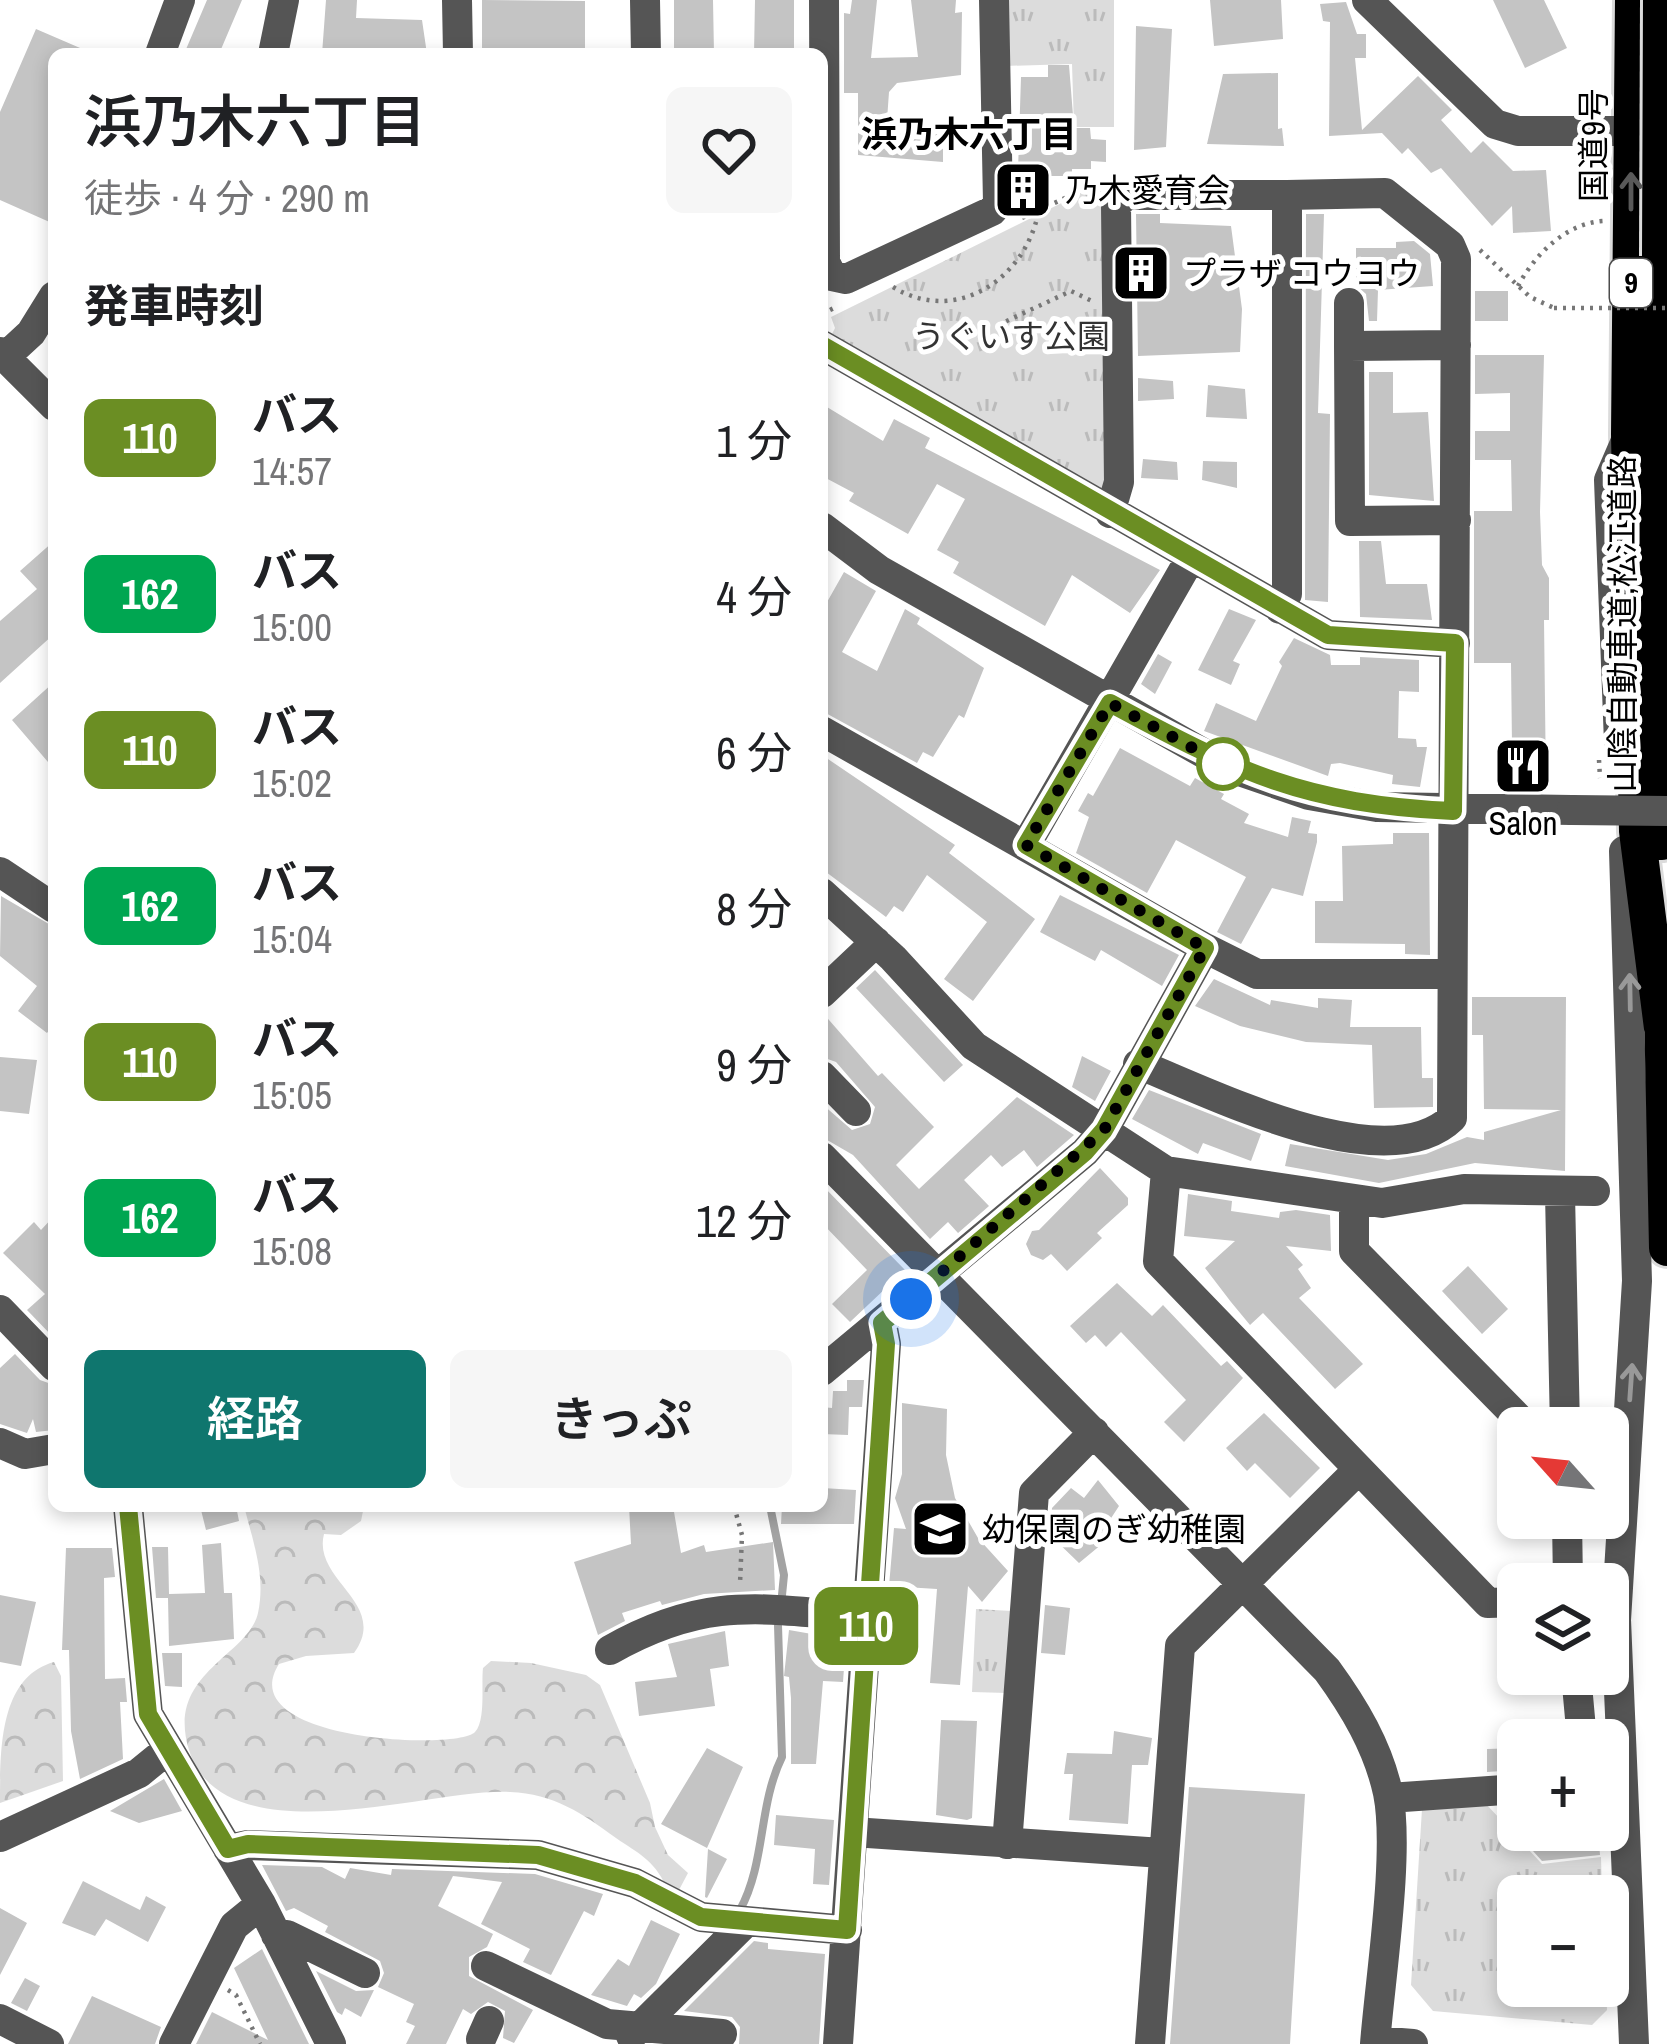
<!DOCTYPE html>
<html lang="ja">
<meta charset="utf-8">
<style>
:root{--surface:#fff;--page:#f6f6f6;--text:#202124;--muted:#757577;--accent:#0f766e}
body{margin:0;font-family:"Archivo Narrow","Noto Sans JP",sans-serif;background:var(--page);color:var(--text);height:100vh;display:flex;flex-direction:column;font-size:45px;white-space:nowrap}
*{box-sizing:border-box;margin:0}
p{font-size:39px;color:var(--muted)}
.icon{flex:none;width:66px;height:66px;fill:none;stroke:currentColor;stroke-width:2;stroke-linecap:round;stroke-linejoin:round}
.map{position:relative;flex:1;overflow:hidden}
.drawer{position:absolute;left:48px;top:48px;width:780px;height:1464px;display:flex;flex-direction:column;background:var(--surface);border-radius:18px;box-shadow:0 6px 18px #0003}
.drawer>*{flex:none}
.badge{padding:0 24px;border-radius:18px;font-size:42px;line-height:78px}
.needle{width:78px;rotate:297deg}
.controls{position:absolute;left:1497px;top:1407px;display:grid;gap:24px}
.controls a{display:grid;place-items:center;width:132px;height:132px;border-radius:18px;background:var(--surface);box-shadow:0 6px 18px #0003;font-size:60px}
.you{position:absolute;width:60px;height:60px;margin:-30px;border:9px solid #fff;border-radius:50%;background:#1a73e8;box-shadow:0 0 0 18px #1a73e833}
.map>.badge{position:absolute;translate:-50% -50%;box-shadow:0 0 0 6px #fff}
h2{padding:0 36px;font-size:45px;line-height:108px}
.round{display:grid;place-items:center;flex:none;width:126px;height:126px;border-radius:18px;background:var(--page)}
.headline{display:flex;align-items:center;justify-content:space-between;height:204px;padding:0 36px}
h1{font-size:57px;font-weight:600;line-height:90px}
.primary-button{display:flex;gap:24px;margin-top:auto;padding:24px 36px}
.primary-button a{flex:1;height:138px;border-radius:18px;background:var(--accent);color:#fff;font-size:48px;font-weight:600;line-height:138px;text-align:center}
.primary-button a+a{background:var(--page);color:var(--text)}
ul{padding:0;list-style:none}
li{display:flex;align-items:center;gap:36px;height:156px;padding:0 36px}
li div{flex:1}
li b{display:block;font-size:45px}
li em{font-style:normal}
li .badge{min-width:132px;font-weight:700;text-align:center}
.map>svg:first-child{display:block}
.grass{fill:url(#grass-tufts)}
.forest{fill:url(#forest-crowns)}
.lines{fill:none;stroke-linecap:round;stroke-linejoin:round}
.stream{stroke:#a3a3a3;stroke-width:8}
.building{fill:#c4c4c4}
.highway-casing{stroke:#dbdbdb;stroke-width:42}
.path{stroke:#777;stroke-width:4.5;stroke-dasharray:3 6;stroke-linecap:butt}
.minor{stroke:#555;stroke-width:30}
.highway{stroke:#000;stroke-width:36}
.highway-bridge-casing{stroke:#dbdbdb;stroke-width:42;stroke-linecap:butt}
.path-bridge{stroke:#777;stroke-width:4.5;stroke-dasharray:3 6;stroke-linecap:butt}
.minor-bridge{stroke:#555;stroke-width:30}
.highway-bridge{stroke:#000;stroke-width:36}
.oneway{stroke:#595959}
.oneway2{stroke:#999}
.line-casing{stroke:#fff;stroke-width:27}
.line{stroke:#6b8e23;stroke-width:18}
.walk{stroke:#000;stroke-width:12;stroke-dasharray:0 21.6}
.stop-dot{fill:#fff;stroke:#6b8e23;stroke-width:6}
.labels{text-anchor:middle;stroke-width:10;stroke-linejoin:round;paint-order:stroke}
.shield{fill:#fff;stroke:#4c4c4c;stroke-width:3}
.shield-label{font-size:30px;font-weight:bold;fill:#000}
.street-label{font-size:33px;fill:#000;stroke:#fff}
.poi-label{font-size:33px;fill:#000;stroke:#fff;text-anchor:start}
.park-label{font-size:33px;fill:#333;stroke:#fff}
.neighbourhood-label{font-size:36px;font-weight:bold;fill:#000;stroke:#fff}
</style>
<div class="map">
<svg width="1667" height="2044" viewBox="0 0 1667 2044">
<defs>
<pattern id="grass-tufts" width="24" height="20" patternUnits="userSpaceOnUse" patternTransform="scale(3)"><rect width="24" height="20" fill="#dcdcdc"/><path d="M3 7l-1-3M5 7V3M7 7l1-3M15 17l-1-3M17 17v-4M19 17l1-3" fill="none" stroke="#bbb"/></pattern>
<pattern id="forest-crowns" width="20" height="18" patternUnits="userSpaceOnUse" patternTransform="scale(3)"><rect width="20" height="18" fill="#dcdcdc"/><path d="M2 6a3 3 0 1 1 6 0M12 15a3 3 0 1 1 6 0" fill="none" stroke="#bbb"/></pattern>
</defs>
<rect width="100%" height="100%" fill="#fff"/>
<path class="grass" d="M1003,0H1114V127H1074L1072,64L1004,66Z
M1094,187L1105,194L1107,486L1098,494L829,340L835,328L831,317Z
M976,1609L1012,1611L1007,1693L972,1692Z
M1486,1804L1542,1864L1601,1857L1602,1896H1518V1986H1606L1607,2010L1592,2025L1433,2011L1411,1985L1422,1809Z"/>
<path class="forest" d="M244,1506H364L361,1521L341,1535L324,1534C312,1581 390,1603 354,1653L306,1656L279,1664C230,1741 458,1751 475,1732C486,1720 481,1685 483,1668L491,1661L531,1663L586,1675L600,1685L650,1803L655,1827L668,1855L688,1873L679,1890L666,1886C653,1859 639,1854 616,1838C582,1813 554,1794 510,1792C434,1787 224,1861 189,1750C165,1673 248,1657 258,1613C266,1575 253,1542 244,1506Z
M54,1662L61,1676L63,1781L0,1803C0,1747 0,1677 54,1662Z"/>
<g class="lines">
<path class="stream" d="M770,1506L784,1575L782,1595
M740,1910C766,1862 758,1806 782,1757L778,1625"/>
</g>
<path class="building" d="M207,0H242L219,54H184Z
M326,0H357L356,18L422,20L427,54H322Z
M482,0L585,1V50L482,51Z
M674,0H713L714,54H674Z
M755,0H794V54H754Z
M852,0H877L871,58L918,57L911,0H956L955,13L962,12L961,75L897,83L889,92L886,134L943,133V162L858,155V93H844V13L850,14Z
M1210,0H1281L1283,39L1214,46Z
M1493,0H1544L1567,48L1525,68Z
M1346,2L1357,34H1366V58H1355L1362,130L1418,76L1452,110L1441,120L1471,153L1483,141L1513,171L1546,170L1551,231L1513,233L1512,206L1492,226L1441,168L1431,173L1408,148L1402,154L1382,133L1329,136L1330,22L1323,21L1320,4Z
M1136,26L1172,29L1166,147L1134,150Z
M36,29L94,54H54V224L0,200V112Z
M1048,65H1069L1074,128H1090L1091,139L1106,140V162L1091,161V169H1072V176H1038L1039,197L1017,202L1021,77H1048Z
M1278,73V129L1282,128L1284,146L1207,144L1223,74Z
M1136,214H1160V223L1231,226L1242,309L1240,352L1138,356Z
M1306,214H1324L1318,413L1330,414L1328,602L1305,600Z
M1414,241L1430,254L1433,286L1378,290L1377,321H1369L1366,294L1356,285V248H1396V242Z
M1475,291H1508V321H1475Z
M1475,355H1544L1540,512L1542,565L1549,578V620H1544L1546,786H1502L1501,745L1512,746L1511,663H1474V511H1512L1511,460H1475V431H1510V393L1475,394Z
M1369,372H1393V413L1428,412L1434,501L1369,495Z
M1138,378L1173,381L1174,399L1138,401Z
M1208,385L1245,389L1247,419L1206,417Z
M822,404L883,441L894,419L930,438L925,448L1160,570L1130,613L1072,575L1045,626L953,573L959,562L937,550L965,499L937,484L908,534L849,501L854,493L822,476Z
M1143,459L1177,462L1178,480L1141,478Z
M1203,461L1237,462V488L1202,480Z
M54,541V634L0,683V621L37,589L20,571Z
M1359,541H1381L1386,584H1427L1432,620L1360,617Z
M844,572L876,591L842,652L877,671L905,609L920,618L917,624L984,668L964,718L959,715L933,757L923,752L917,763L822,711V611Z
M1229,609L1256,620L1233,661L1240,664L1231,685L1198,670Z
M1294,638L1330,655L1331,665H1360V657L1419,660V692L1399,691L1398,738L1416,739L1417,747H1427L1420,787L1392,784L1393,775L1340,763L1331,764L1328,776L1204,731L1216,703L1256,721L1282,666L1279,662Z
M1158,654L1172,662L1155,694L1141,684Z
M54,682V769L12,720Z
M1120,748L1190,786L1195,778L1224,794L1221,799L1249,814L1244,823L1288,837L1292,817L1311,821L1308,833L1317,834V842L1303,896L1272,888L1241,944L1217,932L1246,877L1176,840L1147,893L1076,853L1089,817L1078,811L1088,793L1093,796Z
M822,755L955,845L949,853L1035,919L973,1001L944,979L987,922L927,875L903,912L894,906L886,917L822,869Z
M1393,833H1429L1430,955L1405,954V944L1315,943V901H1343L1342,846L1393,844Z
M1060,895L1179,955L1162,986L1101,950L1095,961L1040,932Z
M1,896L54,927V1024L47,1033L18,1011L37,986L0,956Z
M875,970L963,1065L944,1082L856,988Z
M1214,979L1270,1005L1271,1000L1318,1008V998L1352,1000L1350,1027H1421L1422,1078H1433V1107L1374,1108L1372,1045L1306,1042L1240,1026L1195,1006Z
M1472,997H1566L1565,1171L1475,1163L1379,1183L1285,1166L1290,1144L1388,1160L1426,1154L1467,1137L1484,1140V1132L1561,1110L1484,1109L1483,1035H1472Z
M822,1012L878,1076L882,1073L934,1127L896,1165L919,1189L1017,1097L1074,1135L1037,1167L1024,1150L1002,1167L991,1155L964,1180L989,1206L958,1233L948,1222L930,1239L853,1155L822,1137V1104L852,1130L870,1124L875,1107L836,1062L822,1057Z
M1082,1056L1111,1071L1095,1101L1072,1087Z
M0,1057L37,1060L29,1114L0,1111Z
M1149,1090L1261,1134L1251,1161L1203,1143L1198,1154L1132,1119Z
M1100,1168L1128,1198V1205L1097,1233L1102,1238L1067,1271L1051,1254L1043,1260L1031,1255L1026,1244L1032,1231L1039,1230Z
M822,1185L905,1270L850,1322L832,1304L867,1270L822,1223Z
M1188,1194L1232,1201L1231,1211L1279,1218L1280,1212L1296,1210L1330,1215L1331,1251L1286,1246L1303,1265L1298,1269L1311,1288L1299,1298L1363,1364L1335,1389L1263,1313L1250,1325L1231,1302L1205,1268L1235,1241L1184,1236Z
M54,1216V1338L27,1310L45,1294L3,1253L34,1222L41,1230Z
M1468,1266L1508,1309L1482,1334L1442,1291Z
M1117,1283L1152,1316L1163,1305L1221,1366L1227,1361L1243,1378L1184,1442L1164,1422L1186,1400L1121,1332L1106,1347L1095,1335L1086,1343L1070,1326Z
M15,1354L40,1380L54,1385V1430L36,1432L33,1419L27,1433L0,1424V1368Z
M847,1380H864L862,1407H849L848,1435L822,1434V1407L832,1408L833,1391H847Z
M902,1403L947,1409L946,1455L955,1498L978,1538L1008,1571L982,1602L968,1586L960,1685L930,1683L937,1589L889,1586L894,1528L906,1529L895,1498L902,1474Z
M1264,1413L1320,1468L1290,1498L1255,1463L1247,1471L1226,1448Z
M1098,1480L1119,1506L1102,1532L1108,1539L1079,1563L1050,1535L1052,1508L1071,1488L1084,1498Z
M822,1488L856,1490L854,1524H781L782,1506H822Z
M200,1506H236L239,1521L206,1530Z
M629,1506H673L681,1553L704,1545L706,1552L773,1542L775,1590L704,1594L662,1605L660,1601L622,1613L625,1621L598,1635L574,1562L631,1544Z
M221,1543L224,1593H232L234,1639L169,1646L168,1598H156L152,1547H168L169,1594L205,1593L202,1545Z
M66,1548H112L115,1577L104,1578L105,1679L125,1678L127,1702H120L123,1759L80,1779L71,1731L69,1650H62Z
M0,1595L36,1602L21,1666L0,1662Z
M1045,1605L1070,1608L1065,1655L1041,1653Z
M789,1630L846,1640L843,1682L823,1681L816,1764H791V1698L789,1677L784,1676Z
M725,1631L729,1666L710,1669L715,1706L639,1716L635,1682L677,1677L668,1644Z
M162,1653H182V1687L165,1686Z
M941,1720L977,1721L972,1818L967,1820L936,1815Z
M1114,1731L1152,1738L1148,1765H1132L1128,1824L1069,1820L1073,1774H1064L1067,1753L1112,1754Z
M707,1748L743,1767L707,1848L661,1824Z
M1518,1748V1770L1487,1772V1749Z
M164,1779L182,1811L139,1823L110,1811Z
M1189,1787L1305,1794L1290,2044H1170Z
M776,1815L834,1820L829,1885L813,1884L815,1849L774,1845Z
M1514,1830H1598L1600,1855L1542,1861Z
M708,1849L727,1859L707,1898L705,1897Z
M262,1865L322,1867L345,1879L350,1868L391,1875L392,1869L535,1874L603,1894L594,1916L584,1911L551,1975L523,1962L530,1949L481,1924L502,1882L453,1876L438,1906L493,1934L487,1947L469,1957V1976L533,2010L514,2043L503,2038L505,2011L488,2002L471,2014L463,2009L446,2044H406L415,2026L406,2022L414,2004L378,1987L384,1973L380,1961L325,1932L328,1926L294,1908L286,1911Z
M83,1881L140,1910L146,1896L166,1907L148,1942L106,1919L95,1936L62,1923Z
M0,1908L27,1923L0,1975Z
M651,1920L680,1934L656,1984L641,1998L634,1994L627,2006L591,1995L618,1959L629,1966Z
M754,1941L768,1943V1949L825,1954L819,2044H739L740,2027L732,2017L684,2011Z
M262,1949L309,2044H196L212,2012L268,2040L234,1968Z
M316,1971L356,1991L374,1990L361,2017L345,2008L342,2015L337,2012Z
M25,1978L40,1986L27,2011L11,2003Z
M92,1996L161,2027L155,2044H68Z"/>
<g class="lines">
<defs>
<path id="highway" d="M1633,0L1629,434L1637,831L1662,1028
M1660,256L1662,842
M1662,1006L1667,1248"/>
</defs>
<use href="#highway" class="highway-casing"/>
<path class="path" d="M1022,218L1104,180
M1480,250L1530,297L1554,308
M1518,286C1535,254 1567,222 1605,221
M893,287C957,326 1027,278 1039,209
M822,314L838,306
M998,325L1071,291L1094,302
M1083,339L1089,320
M1599,760L1600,778
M734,1506L742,1535L740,1584
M228,1990L236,1995L260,2044"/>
<path class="minor" d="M457,0L458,54
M645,0L646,54
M824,0L825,262L832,276L846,279L992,211L998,203L994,0
M1367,0L1495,124L1518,131H1652
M160,54L180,0
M273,54L284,0
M1349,303V346
M822,345L1328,635L1455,643
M1456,345L1349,346L1350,521L1456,520
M0,352L5,357L31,333L54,296
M5,357L54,406
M1110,513L1119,482L1116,205L1126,195H1287V594L1280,609
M822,527L879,570L1228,767L1309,795L1377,807L1572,810
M822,731L1205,948L1104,1130L1085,1152L822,1371
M1619,743L1609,480L1628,436
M1026,845L1190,559
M1624,851L1637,1281L1616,1620L1634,2044
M0,872L54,908
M822,893L893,958L974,1046L1166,1171L1382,1203L1464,1189L1595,1191
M1205,948L1257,974H1451
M822,993L876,942
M1138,1064C1211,1093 1386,1182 1452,1118L1456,259L1450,245L1385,193L1287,195
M822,1076L856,1111
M822,1157L1327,1670C1354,1707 1378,1747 1388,1793C1400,1853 1380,1979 1375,2044
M1166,1171L1158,1261L1488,1603L1518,1602
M1560,1194L1565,1428
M1354,1200V1251L1528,1428
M0,1310L54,1366
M0,1443L25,1454L54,1449
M128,1506L148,1714L261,1904L331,2044
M1567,1518L1568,1584
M610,1650C707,1595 761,1609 867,1617
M1576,1674L1582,1740
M1389,1798L1518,1789
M853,1832L1162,1853
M0,1837L139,1773L166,1751
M1007,1844L1034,1493L1094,1432
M228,1849L248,1845L538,1855L635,1883L701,1917L847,1930
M276,1935H287L365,1973
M486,1966L607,2024L722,2034
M0,2019L49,2044
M631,2036L745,1923
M481,2039L489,2021
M1376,2041L1413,2044
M174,2044L234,1926L261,1904
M838,2044L886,1344L882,1323
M1150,2044L1180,1646L1358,1470"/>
<use href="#highway" class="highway"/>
<defs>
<path id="highway-bridge" d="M1660,256L1661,0"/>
</defs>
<use href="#highway-bridge" class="highway-bridge-casing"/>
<path class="path-bridge" d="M1554,308H1667"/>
<path class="minor-bridge" d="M1572,810L1667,811"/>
<use href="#highway-bridge" class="highway-bridge"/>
</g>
<defs><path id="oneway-shaft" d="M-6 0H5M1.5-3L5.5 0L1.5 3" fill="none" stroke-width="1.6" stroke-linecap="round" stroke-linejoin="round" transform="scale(3)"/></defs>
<use class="oneway" href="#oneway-shaft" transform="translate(1631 191) rotate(-90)"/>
<g class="oneway2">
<use href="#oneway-shaft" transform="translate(1630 992) rotate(-91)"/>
<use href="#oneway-shaft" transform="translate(1631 1382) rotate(-86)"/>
</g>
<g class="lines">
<defs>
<path id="line" d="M128,1506L148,1714L228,1849L248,1844L538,1855L635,1883L701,1917L847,1930L886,1344L882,1323L1085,1152L1104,1130L1205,948L1026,845L1110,703C1239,773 1305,804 1453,811L1455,643L1328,635L822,345"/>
</defs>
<use href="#line" class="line-casing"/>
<use href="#line" class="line"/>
<path class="walk" d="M911,1299L1104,1130L1205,948L1026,845L1110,703L1228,767L1223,764"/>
</g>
<defs>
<symbol id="building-square" viewBox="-11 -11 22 22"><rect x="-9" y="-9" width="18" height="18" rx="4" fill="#000" stroke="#fff"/><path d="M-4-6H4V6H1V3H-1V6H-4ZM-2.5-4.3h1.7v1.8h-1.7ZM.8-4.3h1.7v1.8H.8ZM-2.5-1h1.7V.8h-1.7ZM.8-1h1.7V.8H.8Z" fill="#fff"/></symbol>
<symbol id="restaurant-square" viewBox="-11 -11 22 22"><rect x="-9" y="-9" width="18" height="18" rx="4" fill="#000" stroke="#fff"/><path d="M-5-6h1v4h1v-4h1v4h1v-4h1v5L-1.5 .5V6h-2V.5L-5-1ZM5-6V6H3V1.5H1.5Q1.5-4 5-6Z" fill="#fff"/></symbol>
<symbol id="school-square" viewBox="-11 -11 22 22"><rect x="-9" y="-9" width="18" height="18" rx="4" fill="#000" stroke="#fff"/><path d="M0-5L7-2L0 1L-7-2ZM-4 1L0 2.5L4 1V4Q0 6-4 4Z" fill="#fff"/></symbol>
</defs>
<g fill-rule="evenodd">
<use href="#building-square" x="990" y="157" width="66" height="66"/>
<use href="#building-square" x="1108" y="240" width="66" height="66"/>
<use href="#restaurant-square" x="1490" y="733" width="66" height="66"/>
<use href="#school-square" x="907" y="1496" width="66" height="66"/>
</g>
<circle class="stop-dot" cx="1223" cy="764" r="24"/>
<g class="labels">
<rect class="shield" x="1610" y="259" width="42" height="48" rx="9"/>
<g class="shield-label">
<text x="1631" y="293">9</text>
</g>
<g class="street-label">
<text transform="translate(1593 145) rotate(-90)" y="12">国道9号</text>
<text transform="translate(1622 624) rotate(-90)" y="12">山陰自動車道;松江道路</text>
</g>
<g class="poi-label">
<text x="1065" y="202">乃木愛育会</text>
<text x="1183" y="285">プラザ コウヨウ</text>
<text x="1523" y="835" text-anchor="middle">Salon</text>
<text x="982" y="1541">幼保園のぎ幼稚園</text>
</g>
<g class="park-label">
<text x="1011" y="348">うぐいす公園</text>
</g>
<g class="neighbourhood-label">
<text x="969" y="147">浜乃木六丁目</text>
</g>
</g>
</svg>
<div class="controls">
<a><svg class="needle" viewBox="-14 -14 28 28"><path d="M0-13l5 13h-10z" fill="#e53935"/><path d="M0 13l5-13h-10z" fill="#757577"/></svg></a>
<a><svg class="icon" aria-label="layers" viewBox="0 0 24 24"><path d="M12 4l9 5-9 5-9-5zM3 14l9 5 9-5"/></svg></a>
<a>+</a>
<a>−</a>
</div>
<div class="you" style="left:911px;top:1299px"></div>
<b class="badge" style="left:866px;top:1626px;background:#6b8e23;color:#fff">110</b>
<section class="drawer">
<div class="headline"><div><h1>浜乃木六丁目</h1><p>徒歩 · 4 分 · 290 m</p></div><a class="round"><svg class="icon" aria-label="heart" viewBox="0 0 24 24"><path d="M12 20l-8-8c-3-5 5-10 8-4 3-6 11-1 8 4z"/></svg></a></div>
<h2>発車時刻</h2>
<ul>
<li><span class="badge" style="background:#6b8e23;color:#fff">110</span><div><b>バス</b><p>14:57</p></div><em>1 分</em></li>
<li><span class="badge" style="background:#00a651;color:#fff">162</span><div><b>バス</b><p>15:00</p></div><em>4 分</em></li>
<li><span class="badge" style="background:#6b8e23;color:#fff">110</span><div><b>バス</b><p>15:02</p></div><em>6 分</em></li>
<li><span class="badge" style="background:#00a651;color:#fff">162</span><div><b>バス</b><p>15:04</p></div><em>8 分</em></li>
<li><span class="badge" style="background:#6b8e23;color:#fff">110</span><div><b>バス</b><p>15:05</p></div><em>9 分</em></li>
<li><span class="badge" style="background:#00a651;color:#fff">162</span><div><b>バス</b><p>15:08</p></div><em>12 分</em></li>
</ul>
<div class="primary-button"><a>経路</a><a>きっぷ</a></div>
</section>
</div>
